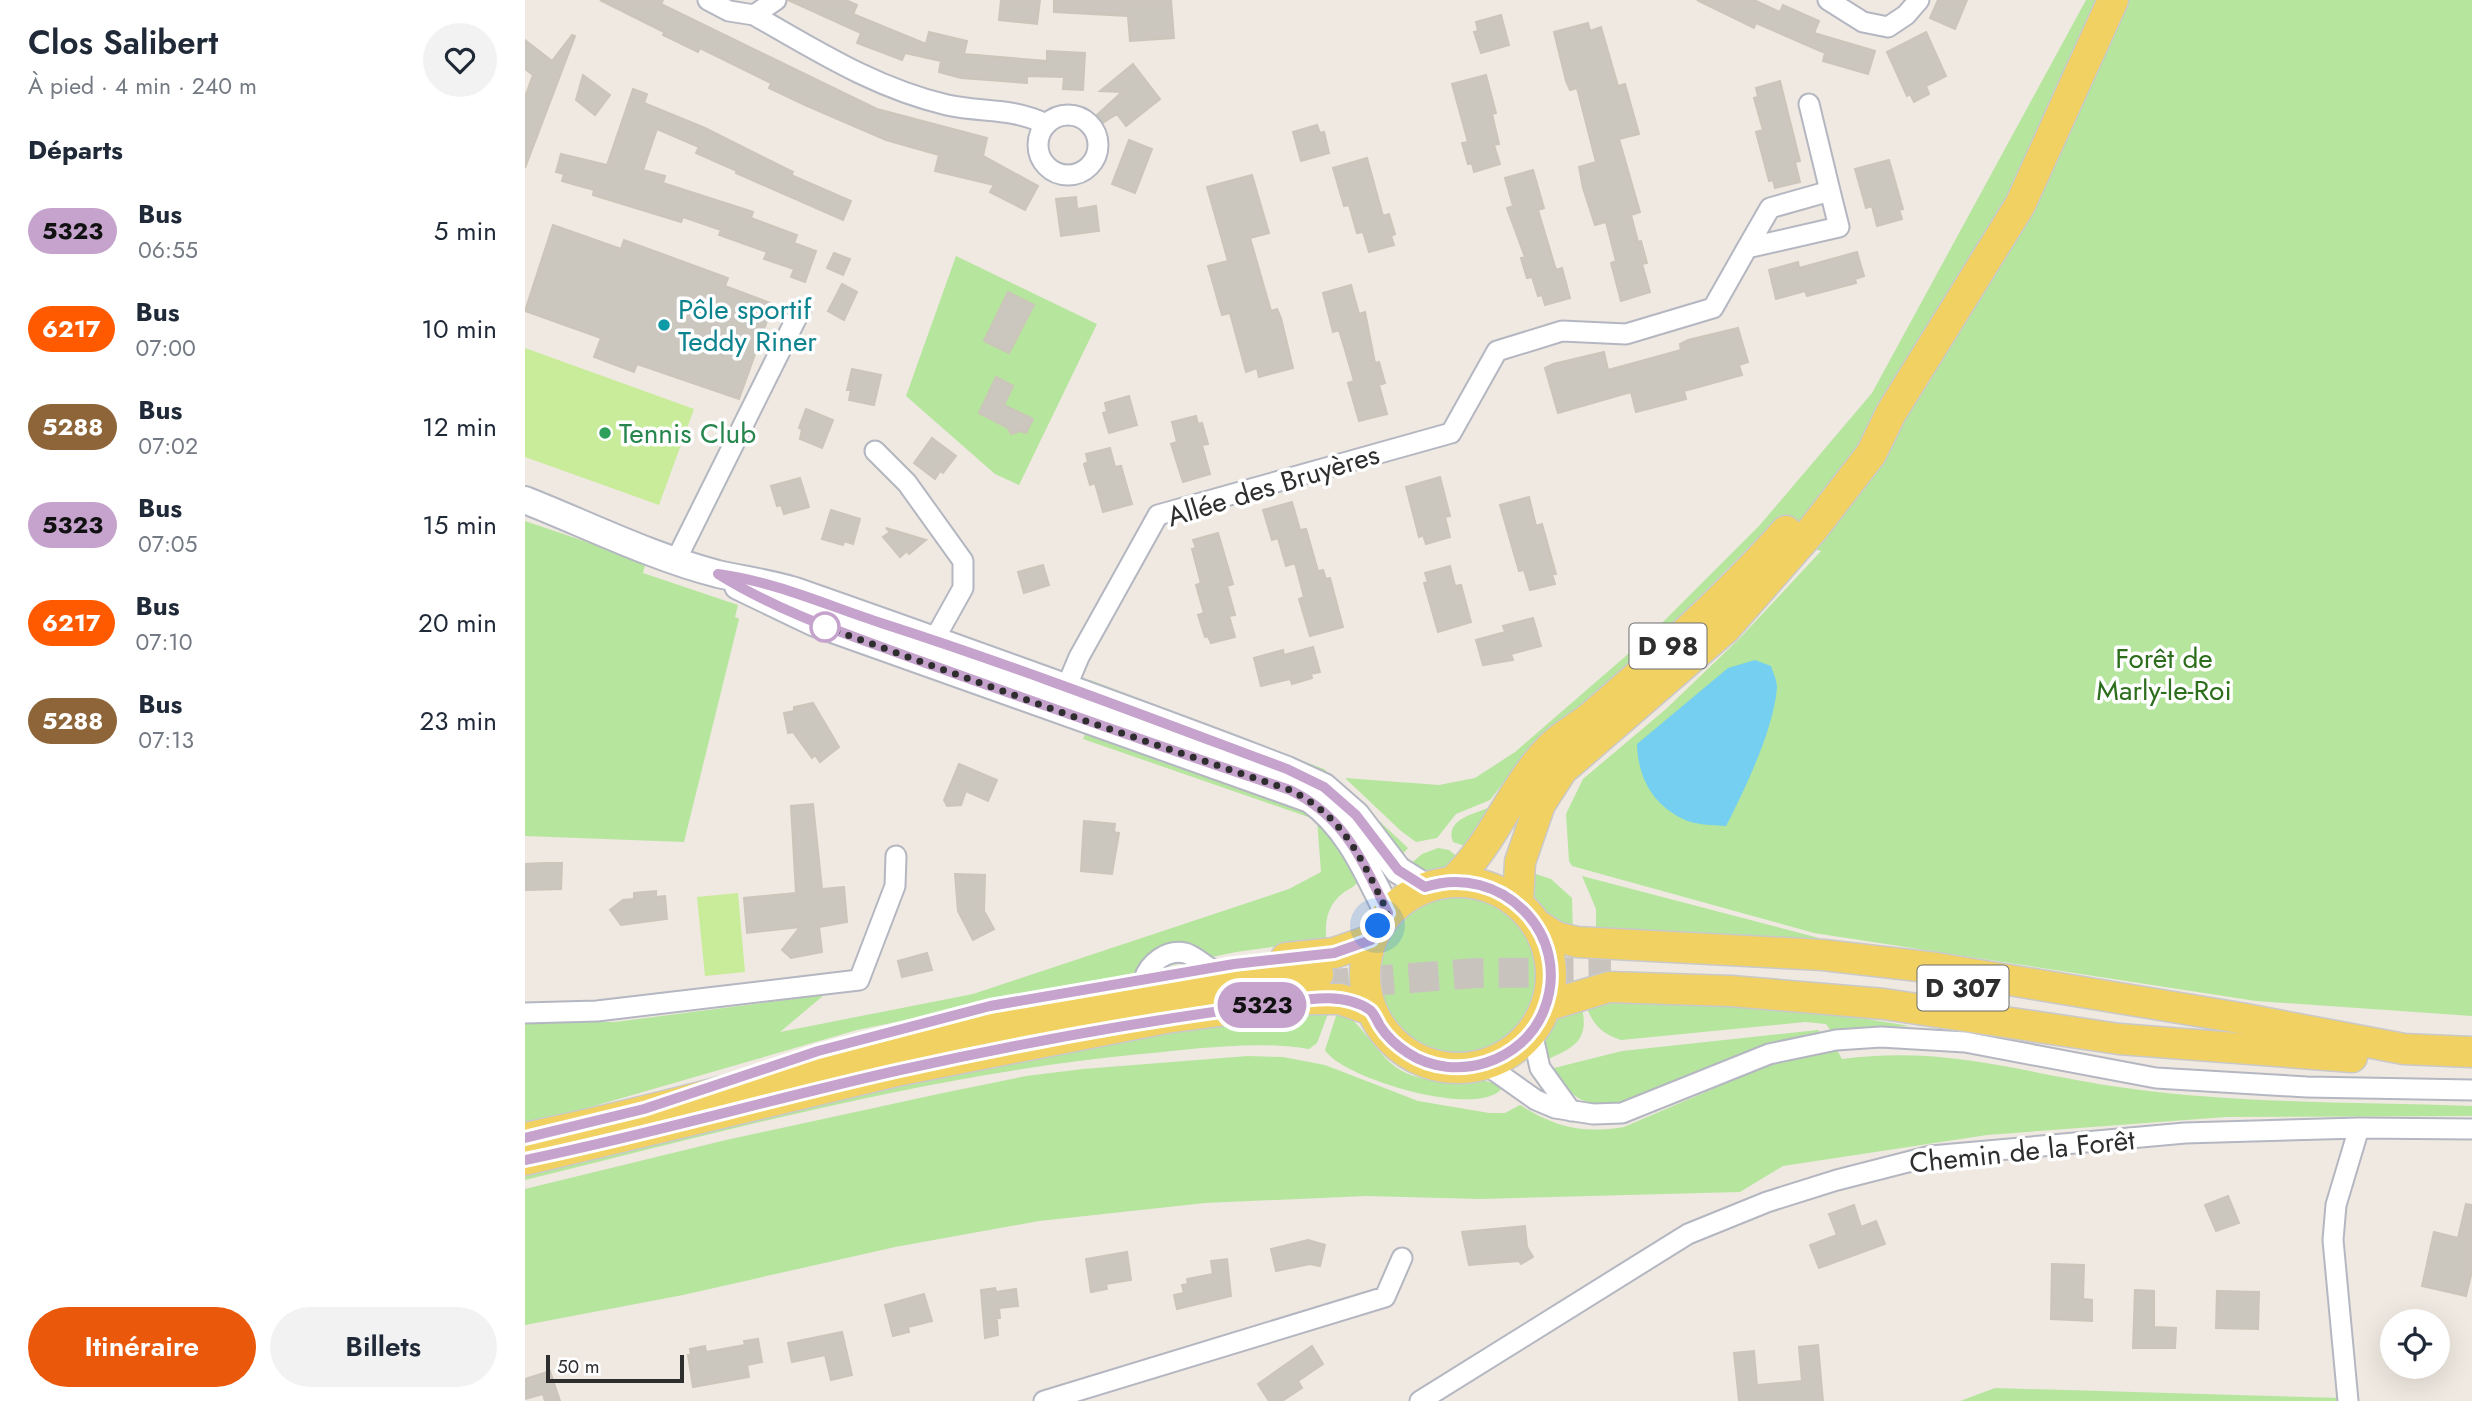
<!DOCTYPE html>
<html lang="fr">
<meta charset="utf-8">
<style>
:root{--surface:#fff;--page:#f2f2f3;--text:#1f2937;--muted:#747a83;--accent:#ea580c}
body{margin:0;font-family:Jost,sans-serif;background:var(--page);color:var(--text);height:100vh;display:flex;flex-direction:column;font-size:26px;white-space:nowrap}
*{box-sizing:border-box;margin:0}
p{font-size:23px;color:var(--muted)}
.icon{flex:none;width:38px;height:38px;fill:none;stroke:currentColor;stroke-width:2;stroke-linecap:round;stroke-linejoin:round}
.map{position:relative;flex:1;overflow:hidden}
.panel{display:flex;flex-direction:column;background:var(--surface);width:525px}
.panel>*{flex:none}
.badge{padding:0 14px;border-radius:23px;font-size:24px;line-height:46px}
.fabs{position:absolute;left:1855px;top:1309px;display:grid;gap:14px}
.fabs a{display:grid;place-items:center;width:70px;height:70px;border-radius:50%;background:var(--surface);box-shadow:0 7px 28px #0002;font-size:35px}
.scale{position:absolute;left:21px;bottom:18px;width:138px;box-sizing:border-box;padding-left:7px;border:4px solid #2e2e2e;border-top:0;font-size:19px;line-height:24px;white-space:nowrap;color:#2e2e2e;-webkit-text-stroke:5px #fff;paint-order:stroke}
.you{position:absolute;width:35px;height:35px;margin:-18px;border:5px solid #fff;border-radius:50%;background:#1a73e8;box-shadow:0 0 0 10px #1a73e833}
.map>.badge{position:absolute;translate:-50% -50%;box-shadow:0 0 0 4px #fff}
h2{padding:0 28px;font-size:26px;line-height:63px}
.round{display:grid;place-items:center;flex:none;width:74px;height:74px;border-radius:37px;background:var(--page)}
.overview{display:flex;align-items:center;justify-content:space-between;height:119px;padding:0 28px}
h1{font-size:33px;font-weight:600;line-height:52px}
.primary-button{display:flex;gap:14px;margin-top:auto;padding:14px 28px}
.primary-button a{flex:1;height:80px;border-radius:42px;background:var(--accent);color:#fff;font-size:28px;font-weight:600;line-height:80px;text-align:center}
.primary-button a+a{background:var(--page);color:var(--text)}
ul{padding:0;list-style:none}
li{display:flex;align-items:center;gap:21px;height:98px;padding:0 28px}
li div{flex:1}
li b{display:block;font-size:26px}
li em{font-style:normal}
li .badge{min-width:77px;font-weight:700;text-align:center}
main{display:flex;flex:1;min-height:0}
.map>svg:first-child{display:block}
.green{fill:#b6e59e}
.pitch{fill:#c9ec9a}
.water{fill:#75cff0}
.building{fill:#cbc7bf;stroke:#cbc5ba;stroke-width:2}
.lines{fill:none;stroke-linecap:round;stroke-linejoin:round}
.primary-tunnel{stroke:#c8c4bd;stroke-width:30;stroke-dasharray:30 15;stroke-linecap:butt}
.street-casing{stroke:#b4b7c1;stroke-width:23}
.secondary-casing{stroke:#b4b7c1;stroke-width:30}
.primary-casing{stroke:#c9c9c9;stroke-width:33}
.street{stroke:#fff;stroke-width:19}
.secondary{stroke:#fff;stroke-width:26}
.primary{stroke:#f2d163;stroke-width:30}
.line-casing{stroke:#fff;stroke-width:16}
.line{stroke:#c5a3cd;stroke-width:10}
.walk{stroke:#2e2e2e;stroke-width:7;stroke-dasharray:0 12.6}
.culture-dot{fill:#0f9aa8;stroke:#fff;stroke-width:2.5}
.leisure-dot{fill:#2e9e5b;stroke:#fff;stroke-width:2.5}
.stop-dot{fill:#fff;stroke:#c5a3cd;stroke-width:3.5}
.labels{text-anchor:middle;stroke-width:7;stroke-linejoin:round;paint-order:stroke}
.shield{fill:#fff;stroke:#6d6d6d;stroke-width:2}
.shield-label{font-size:26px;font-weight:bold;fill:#2e2e2e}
.culture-label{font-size:28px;fill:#0d838f;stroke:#fff;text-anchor:start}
.leisure-label{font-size:28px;fill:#27864d;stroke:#fff;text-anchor:start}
.street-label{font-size:28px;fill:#2e2e2e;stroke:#fff}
.park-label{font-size:28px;fill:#2c6e1b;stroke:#fff}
</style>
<main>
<section class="panel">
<div class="overview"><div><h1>Clos Salibert</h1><p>À pied · 4 min · 240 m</p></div><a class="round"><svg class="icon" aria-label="heart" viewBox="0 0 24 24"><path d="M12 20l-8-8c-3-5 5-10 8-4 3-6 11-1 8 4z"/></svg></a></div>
<h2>Départs</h2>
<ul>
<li><span class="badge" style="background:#c5a3cd;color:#111">5323</span><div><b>Bus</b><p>06:55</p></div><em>5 min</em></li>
<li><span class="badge" style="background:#ff5a00;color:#fff">6217</span><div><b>Bus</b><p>07:00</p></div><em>10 min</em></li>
<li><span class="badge" style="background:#8e6539;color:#fff">5288</span><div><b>Bus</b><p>07:02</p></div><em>12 min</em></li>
<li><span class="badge" style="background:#c5a3cd;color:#111">5323</span><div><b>Bus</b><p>07:05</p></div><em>15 min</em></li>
<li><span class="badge" style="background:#ff5a00;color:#fff">6217</span><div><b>Bus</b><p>07:10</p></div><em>20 min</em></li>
<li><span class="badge" style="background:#8e6539;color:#fff">5288</span><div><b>Bus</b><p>07:13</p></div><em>23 min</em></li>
</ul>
<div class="primary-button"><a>Itinéraire</a><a>Billets</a></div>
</section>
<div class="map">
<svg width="1947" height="1401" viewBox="0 0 1947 1401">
<rect width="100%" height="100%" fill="#efe9e1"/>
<path class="green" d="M1561,0H1947V1016L1731,1001L1289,933L1047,866L1044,861L1041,814L1058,779L1141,709L1214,639L1296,551L1237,534L1117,655L1063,702L1011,741L965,800L931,814L912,838L891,842L876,831L820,778L914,785L950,778L990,752L1125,635L1234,526L1347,393Z
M431,256L572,324L494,485L470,474L381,396Z
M0,521L121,562L118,573L213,605L210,617L214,619L159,842L0,836Z
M565,680L799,769L883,848L874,858L566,684Z
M562,729L757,796L796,818L835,878C831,887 826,887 818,893C801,906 799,925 802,945L755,946L711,952L332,1030L0,1126V1021L90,1022L299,995L255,1032L448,994L764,889L796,872L792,820L558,739Z
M967,806L943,847L928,842C919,818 952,814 967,806Z
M913,848L924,850L934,858C917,873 904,876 883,866L897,854Z
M1005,872L1026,879L1047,898L1048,936C1018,915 1009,910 1005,872Z
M1057,876L1294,938L1295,941L1071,935V909Z
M855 976a78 78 0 1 1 156 0a78 78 0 1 1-156 0Z
M1076,997L1286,1010L1385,1026L1306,1031L1301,1024L1280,1022L1096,1040C1077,1034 1067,1024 1061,1005Z
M807,1003L792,1043L784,1049C730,1040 670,1049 616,1054C407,1074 203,1130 0,1180V1171L532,1049Z
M1057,1008C1064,1040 1050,1047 1023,1059C1013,1028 1032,1016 1057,1008Z
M813,1010C841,1024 851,1059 881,1073C913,1088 953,1072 978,1087C956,1121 815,1077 800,1050Z
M1293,1030L1297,1034L1225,1051L1099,1103C1060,1110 1048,1098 1025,1069L1097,1051Z
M1311,1048L1317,1059C1424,1045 1499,1074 1601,1088C1715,1104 1832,1102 1947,1106V1116L1701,1117L1462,1135L1258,1166L1215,1192L955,1199L841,1196L680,1203L514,1221L370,1247L158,1295L0,1325V1189L201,1140L418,1093L501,1076L558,1069L723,1056L758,1057L800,1065L893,1101L964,1113H980L995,1105C1031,1127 1056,1134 1099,1127L1248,1063Z
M1470,1388L1816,1398V1401H1435Z"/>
<path class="pitch" d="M0,348L169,409L134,505L0,457Z
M213,893L220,972L180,976L172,897Z"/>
<path class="water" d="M1230,660L1246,666C1248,672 1252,681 1252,687C1249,729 1220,789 1201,826C1188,825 1169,825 1158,819C1127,804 1113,777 1112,744L1203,668Z"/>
<path class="building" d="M75,0H138L136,4L352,109L462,138L458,156L513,186L500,210L465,192L469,185L410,171L414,155L361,140L280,105L244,88L246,83L175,48L173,52L138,35L139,32Z
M263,0H321L332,5L328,14L401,44L404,32L442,41L439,54L522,61V51L560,53L558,90L538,89L539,77L502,76V83L436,78L414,72L416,61L380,53L377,60L332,43L336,33Z
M476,0H515L512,24L474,20Z
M529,0H646L649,38L605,41L603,16L529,12Z
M1172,0H1229L1255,12L1258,5L1294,21L1289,33L1350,51L1343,74L1298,61L1300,53L1231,23L1229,28Z
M1413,0H1442L1430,29L1405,18Z
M976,15L984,45L956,53L949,32L953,31L951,22Z
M1063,23L1065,31L1076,27L1093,86L1100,84L1114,134L1094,139L1115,212L1106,215L1113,242L1116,241L1122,263L1117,264L1125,292L1096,301L1086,263L1091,261L1081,222L1070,225L1058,188L1054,167L1071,162L1052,88L1045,90L1041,81L1029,32Z
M1401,32L1421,76L1401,86L1404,94L1389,102L1385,94L1382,96L1362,52Z
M47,35L50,36L0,168V97L8,75L0,69V40L27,61Z
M608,64L635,99L601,126L592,114L568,129L563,123L597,92L575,91Z
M58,75L85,95L70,115L51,100Z
M961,75L971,113L967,114L974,144L969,145L975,164L949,172L947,163L943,164L937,143L943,142L927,84Z
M1255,81L1275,161L1270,162L1275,182L1250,188L1248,180L1244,181L1231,132L1238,130L1229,98L1233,97L1231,88Z
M108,89L122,94L119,103L180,128L268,172L266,175L326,201L318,220L211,173L212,171L171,153L174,147L132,129L118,170L140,176L138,183L228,212L226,218L272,235L269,243L291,251L280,282L266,277L269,269L239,259L242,252L194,235L196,230L158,217L156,222L68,195L69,190L37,181L39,174L31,172L36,154L82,165Z
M792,125L795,133L799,132L804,153L776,161L768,132Z
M604,140L627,149L610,193L587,184Z
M842,158L858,216L864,214L870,234L866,236L869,245L844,252L838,232L832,233L824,205L819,206L808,168Z
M1364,160L1378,209L1374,210L1377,219L1352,226L1347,206L1341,208L1330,169Z
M1008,170L1019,208L1013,210L1031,270L1037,268L1045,298L1020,305L1017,295L1013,296L1007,277L1002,278L996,258L1000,257L982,208L988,206L980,178Z
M727,175L744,233L725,238L746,311L752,309L756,318L768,368L734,377L732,368L721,372L705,313L697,315L683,266L703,261L682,187Z
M551,197L552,209L571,206L574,231L536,236L531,199Z
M28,225L96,249L99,240L203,278L200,286L248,304L214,399L112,364L109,372L69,357L76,338L0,311Z
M1332,252L1339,276L1330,279L1331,283L1282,296L1280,291L1251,299L1244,270L1273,262L1274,268Z
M309,253L325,259L318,275L302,268Z
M317,284L332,292L319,320L303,311Z
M826,285L834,314L840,312L850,363L854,362L860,383L854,385L862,414L834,421L823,383L829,381L820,350L814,330L808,332L798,293Z
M483,292L509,305L484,353L459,341Z
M1213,328L1223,362L1214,365L1217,375L1159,391L1161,399L1111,412L1106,392L1033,413L1020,368L1028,364L1079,352L1083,370L1156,350L1155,344L1163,340Z
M327,369L356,375L349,405L324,400L326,390H322Z
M471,377L488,386L479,405L508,419L501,433L496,431L486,434L483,428L454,413Z
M604,396L612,425L584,433L578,413L582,412L580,403Z
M281,409L308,420L297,448L275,439L277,429L274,428Z
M671,416L673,424L677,423L683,444L677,445L685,474L658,482L646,444L652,442L647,422Z
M407,438L431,456L418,473L415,471L410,479L389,463Z
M585,448L590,467L596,466L607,504L578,512L570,483L565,485L559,464L563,462L561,454Z
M915,477L925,516L920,517L925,537L901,544L898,535L894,537L881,487Z
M275,478L284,507L259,514L256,505L252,506L246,486Z
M1004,497L1011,526L1017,524L1031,574H1027L1030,584L1005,590L999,570L994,571L975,505Z
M767,502L775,530L781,529L793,571L798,570L801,579L805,578L818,627L785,636L774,599L779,597L770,563L761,566L753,538L747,540L738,510Z
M306,510L335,519L328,544L319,541L318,545L297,539Z
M361,528L401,540L384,554L382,551L375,557L358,537L365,532Z
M693,533L708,584L702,586L710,615L704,616L710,637L686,643L683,636L680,637L673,615L679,613L671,585L676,583L667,549L671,548L668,540Z
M518,565L524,585L499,593L493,572Z
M925,566L930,586L936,585L946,622L913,632L899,583L903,582L900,573Z
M1008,618L1016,646L986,654L988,660L958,665L951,640L980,632L978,626Z
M788,647L795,672L786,674L787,678L767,684L765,679L736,686L729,658L758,650L759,655Z
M288,703L314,747L295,762L290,755L287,758L268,732L263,733L259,713L269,711V707Z
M434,764L472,780L463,801L441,791L436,805L422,806L419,800Z
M288,804L297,889L319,887L322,922L294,927L297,952L266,958L257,950L275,927L222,933L219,898L271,893L266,806Z
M559,821L590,824L589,832L594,833L587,874L556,871Z
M20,863H37L36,889L0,890V864Z
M430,874L460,875L459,911L469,929L448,940L433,911Z
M131,891V897L140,896L142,919L96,925L85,910L98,900L109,899V893Z
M402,953L407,970L377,977L373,961Z
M1703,1196L1714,1223L1691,1231L1680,1205Z
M1941,1204L1947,1205V1271L1941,1296L1897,1286L1909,1232L1933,1238Z
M1329,1205L1336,1227L1351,1221L1360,1244L1294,1268L1285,1245L1312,1235L1304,1214Z
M1000,1226L1002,1247L1008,1257L996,1264L994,1261L944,1265L937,1232Z
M783,1240L800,1245L795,1266L785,1264L751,1271L746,1249Z
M602,1252L606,1280L581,1284L582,1289L566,1292L561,1259Z
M702,1259L706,1296L652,1309L649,1295L659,1293L657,1285L663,1284L662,1279L688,1274L686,1261Z
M1527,1264L1559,1265L1558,1299L1567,1300V1321L1526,1319Z
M470,1288L471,1292L491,1289L493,1306L474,1308L475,1318L460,1321H472L473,1335L460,1338L456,1290Z
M1610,1290L1629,1291V1327L1651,1328L1650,1348H1608Z
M1692,1291L1734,1292L1733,1329L1691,1328Z
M399,1294L407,1321L383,1327L384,1332L368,1336L360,1305Z
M317,1332L327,1375L306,1380L300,1355L267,1362L263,1343Z
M233,1339L237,1362L222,1365L224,1377L168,1387L163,1355H166L165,1349L180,1346L181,1352L220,1345L219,1341Z
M1293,1345L1298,1401H1214L1209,1353L1229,1351L1232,1385L1277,1381L1274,1347Z
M787,1346L798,1364L773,1381L777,1388L757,1401H744L733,1384Z
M25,1371L35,1401H20L18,1394L0,1399V1379Z"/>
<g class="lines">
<path class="primary-tunnel" d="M794,985L952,973L1086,972"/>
<defs>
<path id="street" d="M183,0L204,11L229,15L251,0
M1303,0L1338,22L1363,27L1381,15L1394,0
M229,15C292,51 350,88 422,105C459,113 484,107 521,124
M1284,104L1305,191
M513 145a30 30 0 1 1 60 0a30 30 0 1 1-60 0Z
M350,451L382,483L438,561V588L409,640
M151,560L276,309
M541,688L554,657L633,515L926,433L972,351L1037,331L1101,334L1188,308L1222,248L1314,227L1305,191L1245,208L1222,248
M619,979C624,963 642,949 660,953C668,955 678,964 685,968
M0,1013L72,1011L334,980L370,886L371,856
M1007,1032L1015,1068L1046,1111
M960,1064L1011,1100L1030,1108L1068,1114L1097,1113L1244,1054L1311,1040L1356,1037L1440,1042L1631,1078L1782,1087L1947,1090
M519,1401L860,1297L877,1258
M895,1401L1163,1234L1242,1202L1312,1180L1406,1156L1660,1133L1834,1128L1947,1129
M1823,1401L1808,1240L1811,1205L1834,1128"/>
<path id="secondary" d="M0,500C63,525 127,557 193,574C219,580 244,583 270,591C435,649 599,707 762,770L799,787L831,815L873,870L900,887
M213,586L288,622L785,799C824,827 842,871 863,913"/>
<path id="primary" d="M840 975a93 93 0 1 1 186 0a93 93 0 1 1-186 0Z
M927,882C969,844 986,788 1025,748C1037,735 1054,727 1067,716C1134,658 1203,596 1261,531
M993,903L995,862L1015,804L1037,770L1200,629L1288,529L1346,454L1366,413L1495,205L1588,0
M1011,924L1031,937L1052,942L1298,955L1411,968L1715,1018L1879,1049L1947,1052
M761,958L809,953L846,940
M1021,1006L1084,987L1206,991L1359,1004L1594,1039L1827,1057
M0,1138C147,1108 292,1065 438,1030C555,1003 674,984 793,974
M0,1160L376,1070L641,1018L783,999H815L846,1010"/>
</defs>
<use href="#street" class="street-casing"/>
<use href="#secondary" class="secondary-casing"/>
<use href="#primary" class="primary-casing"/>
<use href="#street" class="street"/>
<use href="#secondary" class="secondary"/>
<use href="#primary" class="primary"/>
</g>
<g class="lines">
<defs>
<path id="line" d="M0,1138L119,1109L293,1051L465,1006L709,964L809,953L846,940L863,913C837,860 820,817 765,790C642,749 520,706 398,662C328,636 257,614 193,574C251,582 301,605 356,623C493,667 628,719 762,769L799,787L831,815L873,870L900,887C975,862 1049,934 1019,1010C999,1062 930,1084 883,1053C872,1046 862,1037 855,1026C852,1021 849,1013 845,1010C819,992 783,999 755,1003C627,1019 501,1042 375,1070C250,1098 126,1134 0,1160"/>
</defs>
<use href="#line" class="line-casing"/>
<use href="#line" class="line"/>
<path class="walk" d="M300,627L558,720L765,790C820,817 837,860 863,913L853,926"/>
</g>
<circle class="culture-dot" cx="139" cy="325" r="7"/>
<circle class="leisure-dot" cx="80" cy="433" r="7"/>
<circle class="stop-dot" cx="300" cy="627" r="14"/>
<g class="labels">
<g class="shield">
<rect x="1104.5" y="623.5" width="77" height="45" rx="5"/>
<rect x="1392.5" y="965.5" width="91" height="45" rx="5"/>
</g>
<g class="shield-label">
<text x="1143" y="655">D 98</text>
<text x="1438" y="997">D 307</text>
</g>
<g class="culture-label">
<text x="153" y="319">Pôle sportif<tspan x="153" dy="32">Teddy Riner</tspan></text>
</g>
<g class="leisure-label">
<text x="94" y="443">Tennis Club</text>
</g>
<g class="street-label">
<text transform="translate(748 485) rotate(-17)" y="10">Allée des Bruyères</text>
<text transform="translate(1497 1151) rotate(-6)" y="10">Chemin de la Forêt</text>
</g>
<g class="park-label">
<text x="1639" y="668">Forêt de<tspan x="1639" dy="32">Marly-le-Roi</tspan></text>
</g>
</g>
</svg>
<div class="fabs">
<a><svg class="icon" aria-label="locate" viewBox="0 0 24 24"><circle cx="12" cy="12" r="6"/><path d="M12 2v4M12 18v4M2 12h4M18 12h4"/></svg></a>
</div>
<div class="scale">50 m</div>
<div class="you" style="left:853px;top:926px"></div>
<b class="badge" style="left:737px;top:1005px;background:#c5a3cd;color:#111">5323</b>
</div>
</main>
